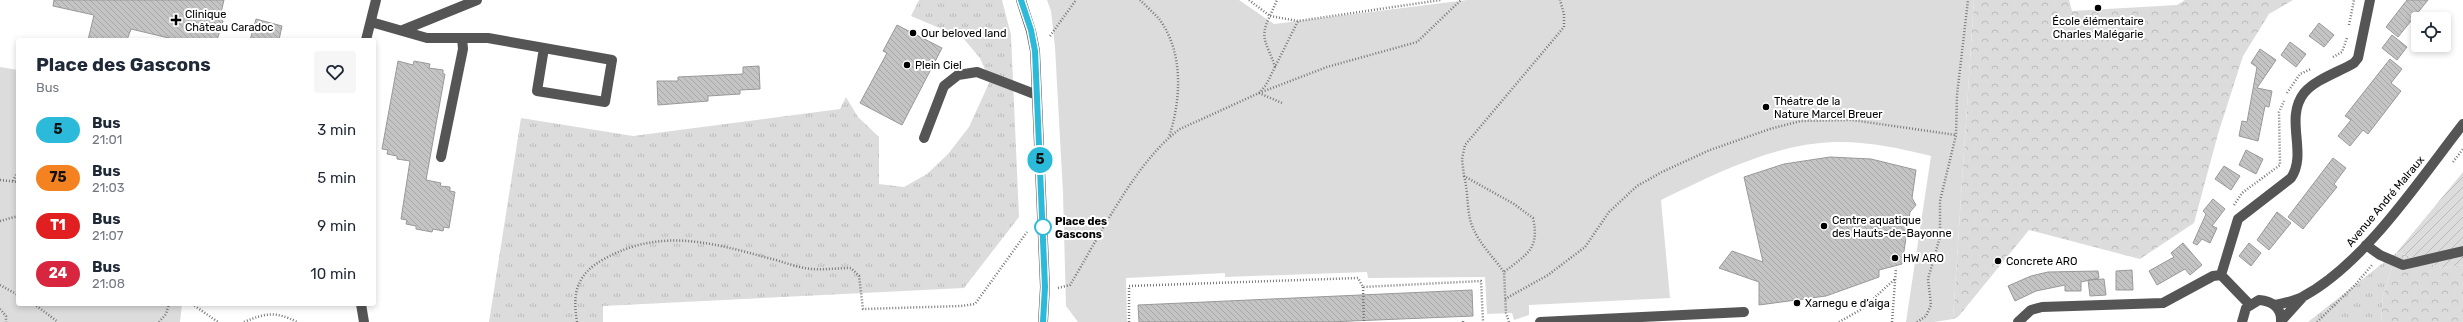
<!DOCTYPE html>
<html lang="fr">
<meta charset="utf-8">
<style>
:root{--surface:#fff;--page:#f6f6f7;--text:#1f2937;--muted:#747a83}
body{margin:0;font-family:Rubik,sans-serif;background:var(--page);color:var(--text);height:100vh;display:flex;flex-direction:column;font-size:15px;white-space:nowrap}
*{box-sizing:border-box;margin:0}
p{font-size:13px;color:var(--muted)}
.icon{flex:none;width:22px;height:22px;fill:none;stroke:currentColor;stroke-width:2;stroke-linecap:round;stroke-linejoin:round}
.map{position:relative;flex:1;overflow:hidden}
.details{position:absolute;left:16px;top:38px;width:360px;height:268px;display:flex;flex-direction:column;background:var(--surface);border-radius:4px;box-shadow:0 2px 6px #0003}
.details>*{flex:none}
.badge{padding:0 8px;border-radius:13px;font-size:14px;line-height:26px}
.fabs{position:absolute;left:2411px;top:12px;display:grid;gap:8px}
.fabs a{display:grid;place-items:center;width:40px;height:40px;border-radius:4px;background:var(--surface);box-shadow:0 2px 6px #0003;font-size:20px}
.map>.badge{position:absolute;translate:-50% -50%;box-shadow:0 0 0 2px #fff}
.round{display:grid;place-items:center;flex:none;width:42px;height:42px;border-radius:4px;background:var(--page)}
.summary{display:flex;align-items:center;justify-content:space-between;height:68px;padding:0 20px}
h1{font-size:19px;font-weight:700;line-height:30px}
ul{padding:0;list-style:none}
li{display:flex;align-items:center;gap:12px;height:48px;padding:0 20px}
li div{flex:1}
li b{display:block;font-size:15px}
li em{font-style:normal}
li .badge{min-width:44px;font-weight:700;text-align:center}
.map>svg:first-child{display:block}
.grass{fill:url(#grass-tufts)}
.forest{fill:url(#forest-crowns)}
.park{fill:#dcdcdc}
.garden{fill:url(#garden-furrows)}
.building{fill:url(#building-back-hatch);stroke:#999}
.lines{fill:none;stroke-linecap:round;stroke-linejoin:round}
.path{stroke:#777;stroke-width:2.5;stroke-dasharray:1 2;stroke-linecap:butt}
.minor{stroke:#555;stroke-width:10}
.line-casing{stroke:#fff;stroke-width:9}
.line{stroke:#2bbada;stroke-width:6}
.poi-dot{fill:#000;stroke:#fff;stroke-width:1.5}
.stop-dot{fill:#fff;stroke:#2bbada;stroke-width:2}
.labels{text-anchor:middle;stroke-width:4;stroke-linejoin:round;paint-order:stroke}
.poi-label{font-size:11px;fill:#000;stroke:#fff;text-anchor:start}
.street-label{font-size:11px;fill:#000;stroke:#fff}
.stop-label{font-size:11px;font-weight:bold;fill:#000;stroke:#fff;text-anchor:start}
</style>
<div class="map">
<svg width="2463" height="322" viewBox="0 0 2463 322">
<defs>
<pattern id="grass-tufts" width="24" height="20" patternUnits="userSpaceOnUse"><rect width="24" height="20" fill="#dcdcdc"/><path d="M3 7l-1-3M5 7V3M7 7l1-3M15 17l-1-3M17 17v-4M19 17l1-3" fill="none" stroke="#bbb"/></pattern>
<pattern id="forest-crowns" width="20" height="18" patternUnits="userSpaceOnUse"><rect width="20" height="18" fill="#dcdcdc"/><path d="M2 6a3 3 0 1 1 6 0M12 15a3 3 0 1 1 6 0" fill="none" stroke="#bbb"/></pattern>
<pattern id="garden-furrows" width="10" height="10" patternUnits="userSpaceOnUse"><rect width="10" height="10" fill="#dcdcdc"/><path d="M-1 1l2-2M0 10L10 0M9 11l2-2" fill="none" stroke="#bbb"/></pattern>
<pattern id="building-back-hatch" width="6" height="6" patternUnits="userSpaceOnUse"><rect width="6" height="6" fill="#c4c4c4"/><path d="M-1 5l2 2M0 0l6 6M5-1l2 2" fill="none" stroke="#a7a7a7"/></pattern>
</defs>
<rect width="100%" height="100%" fill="#fff"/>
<path class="grass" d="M919,0H1002L1011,35L1019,217L964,288L603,306V322H489L521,118L633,136L840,109L846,97L858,117L879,137V184L904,187L927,174L948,154L969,127L990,81L980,58L963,38L911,16Z
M2397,252L2383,296L2381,322H2308Z"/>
<path class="forest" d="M1974,0H2069L2072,11L2177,5L2185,0H2293L2269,14L2243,56L2218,134L2194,223L2140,259L2029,230L1958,317L1953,319Z
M2397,252L2443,268L2463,265V322H2381L2383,296Z"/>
<path class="park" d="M1047,0H1239L1274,24L1467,0H1974L1953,319L1934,322H1906L1931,156C1899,148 1867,141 1834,142C1773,144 1715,174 1661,200L1670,298L1529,305V315L1514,320L1512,313L1487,314L1485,277L1368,278L1367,272L1225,277V273L1126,278L1127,322H1078L1066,306L1063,193L1055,47L1051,11Z
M0,67L18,70V304H182L180,322H0Z"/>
<path class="garden" d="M2463,172V265L2443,268L2397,252Z"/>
<path class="building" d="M54,0H224L220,17L223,21L217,40H177L131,29L127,40H88L94,15L53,6Z
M2407,0H2428L2398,37L2386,27Z
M256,19L282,26L279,40H250Z
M2319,23L2334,35L2324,47L2309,36Z
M897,25L942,48L902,125L860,103L887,53L883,51Z
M2392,35L2407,47L2397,60L2382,48Z
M2290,42L2306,54L2296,67L2281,55Z
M2260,49L2276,60L2257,88L2272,91L2269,107L2265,106L2258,141L2239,136L2242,121L2247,122L2257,67L2251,63Z
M2390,59L2402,69L2391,83L2401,91L2368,134L2363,130L2350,146L2338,136L2351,120L2345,116Z
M398,61L413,65L414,61L430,64L429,68L443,70V74H445L426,180L441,183L440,186L450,187V191L455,192L449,228L444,227L443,231L433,229L432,232L416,229V226L406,224L407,220L401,219L410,161L397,159V156L387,154L388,150L382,149Z
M759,66L760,89L740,90V94L708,96V101L658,105L657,81H678V77L743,74V67Z
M2246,150L2263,159L2256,174L2239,165Z
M1830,157L1871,159L1916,170L1912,198L1916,205L1910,212L1902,264L1879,270V277L1826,296L1759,305V282L1719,268L1732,251L1763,262L1744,177L1784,164Z
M2333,158L2346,168L2334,184L2337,187L2303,229L2288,217Z
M2224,166L2240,176L2231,190L2215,179Z
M2213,199L2225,209L2212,226L2217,228L2210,243L2202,239L2197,245L2193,243L2206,214L2203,211Z
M2277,212L2291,223L2269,250L2257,240Z
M2183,243L2202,265L2190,275L2185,269L2157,285L2149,271L2174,257L2171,253Z
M2249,243L2261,253L2251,266L2239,256Z
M2132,270L2133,290H2116V271Z
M2098,271L2099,278L2081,282V291H2065V285L2036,291L2015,301L2008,286L2031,276L2048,272Z
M2104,279L2106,295L2090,296L2088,280Z
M1472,290L1473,316L1328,322H1139L1138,305Z"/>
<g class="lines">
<path class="path" d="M1140,0C1146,6 1154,13 1160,20C1184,54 1181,100 1169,137
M1249,0L1270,16L1277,0
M2349,25L2354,0
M1050,36L1076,0
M2333,57L2342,52L2347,38
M1275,67C1268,44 1258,39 1270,16L1298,21L1441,0
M1259,93L1327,67L1417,42L1461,0
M1259,93L1282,103
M2287,93L2300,74L2311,69
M2453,162L2463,149
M1464,176C1469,194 1466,213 1473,228C1479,243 1494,258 1504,272
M0,180L18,182
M13,181L18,171
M2234,205L2242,193L2280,165L2279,112L2284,101
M0,221L18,216
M0,285L18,295
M1363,287L1364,322
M1058,288L1070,285C1098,239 1137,159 1180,129L1259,93L1266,85L1298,21
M1505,299L1548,275L1585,247L1609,212L1637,186L1662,172L1710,150L1770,129L1801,121L1852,120L1956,135
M34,304L58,322
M192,304L218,322
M0,309L6,316V322
M1463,321V322
M159,322L166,314L169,304
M244,322C266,313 275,311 297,322
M577,322C572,292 577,274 604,259C660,228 710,242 768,258C782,261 797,268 812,269C825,270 838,268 851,268L859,276L863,309L961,306L975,304L1027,232
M1129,322V286L1358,278L1363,287L1481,281L1483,321
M1509,322L1506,313L1504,272C1527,254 1540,249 1533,218L1514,204L1464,176L1462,159L1465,145L1564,27V14L1560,0
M1839,322L1862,309L1895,279
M1892,322L1896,268
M1917,322L1926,316L1931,305L1928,279L1940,237V201L1956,135L1957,95L1968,0
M2317,322L2355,285L2372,265"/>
<path class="minor" d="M1021,0L1031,31L1035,51L1045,287L1043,322
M371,22L427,38H488L612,60L605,102L537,91L544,48
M403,30L477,0
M366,40L376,0
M924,138L944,86L958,75L977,72L1037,95
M441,157L463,49L462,38
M2366,245L2380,255L2403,265L2463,251
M2221,275L2238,219L2291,178C2308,153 2284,119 2304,93C2316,79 2339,72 2354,63L2358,58L2370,0
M361,304L364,322
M2275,305C2284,303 2296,301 2304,296C2365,263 2420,179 2463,124
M2282,320L2302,298
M1540,322L1744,312
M2018,322L2031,310L2042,307L2163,303L2213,276L2221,275L2250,305
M2242,322L2246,308L2259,300C2272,301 2282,308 2281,322"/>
</g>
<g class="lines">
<defs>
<path id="line" d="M1021,0L1031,30L1035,51L1045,287L1043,322"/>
</defs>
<use href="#line" class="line-casing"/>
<use href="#line" class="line"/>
</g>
<g class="poi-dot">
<circle cx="2098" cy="8" r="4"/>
<path d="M174 14h4v4h4v4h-4v4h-4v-4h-4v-4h4z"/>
<circle cx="913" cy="33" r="4"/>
<circle cx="907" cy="65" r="4"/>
<circle cx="1766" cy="107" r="4"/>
<circle cx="1824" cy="226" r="4"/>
<circle cx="1895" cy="258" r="4"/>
<circle cx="1998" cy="261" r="4"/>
<circle cx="1797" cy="303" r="4"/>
</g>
<circle class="stop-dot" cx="1043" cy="227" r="8"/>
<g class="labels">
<g class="poi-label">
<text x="185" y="18">Clinique<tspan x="185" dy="13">Château Caradoc</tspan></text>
<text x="2098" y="25" text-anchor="middle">École élémentaire<tspan x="2098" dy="13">Charles Malégarie</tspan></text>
<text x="921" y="37">Our beloved land</text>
<text x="915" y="69">Plein Ciel</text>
<text x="1774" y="105">Théatre de la<tspan x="1774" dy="13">Nature Marcel Breuer</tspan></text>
<text x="1832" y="224">Centre aquatique<tspan x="1832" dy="13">des Hauts-de-Bayonne</tspan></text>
<text x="1903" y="262">HW ARO</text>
<text x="2006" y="265">Concrete ARO</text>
<text x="1805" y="307">Xarnegu e d’aiga</text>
</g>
<g class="street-label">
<text transform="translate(2385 201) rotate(-50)" y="4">Avenue André Malraux</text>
</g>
<g class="stop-label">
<text x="1055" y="225">Place des<tspan x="1055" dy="13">Gascons</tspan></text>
</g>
</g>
</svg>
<div class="fabs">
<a><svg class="icon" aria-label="locate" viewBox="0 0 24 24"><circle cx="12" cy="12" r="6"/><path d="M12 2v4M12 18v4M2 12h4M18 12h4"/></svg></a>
</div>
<b class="badge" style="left:1040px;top:160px;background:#2bbada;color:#111">5</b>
<section class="details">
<div class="summary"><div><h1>Place des Gascons</h1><p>Bus</p></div><a class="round"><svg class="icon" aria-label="heart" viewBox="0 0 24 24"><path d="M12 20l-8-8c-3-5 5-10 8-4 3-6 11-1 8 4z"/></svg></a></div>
<ul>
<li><span class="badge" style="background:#2bbada;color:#111">5</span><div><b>Bus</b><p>21:01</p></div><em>3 min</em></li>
<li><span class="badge" style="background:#f58220;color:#111">75</span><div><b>Bus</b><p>21:03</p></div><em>5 min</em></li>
<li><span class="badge" style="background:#e11f21;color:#fff">T1</span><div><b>Bus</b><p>21:07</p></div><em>9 min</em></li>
<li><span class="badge" style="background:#d7263d;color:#fff">24</span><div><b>Bus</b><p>21:08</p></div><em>10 min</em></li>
</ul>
</section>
</div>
